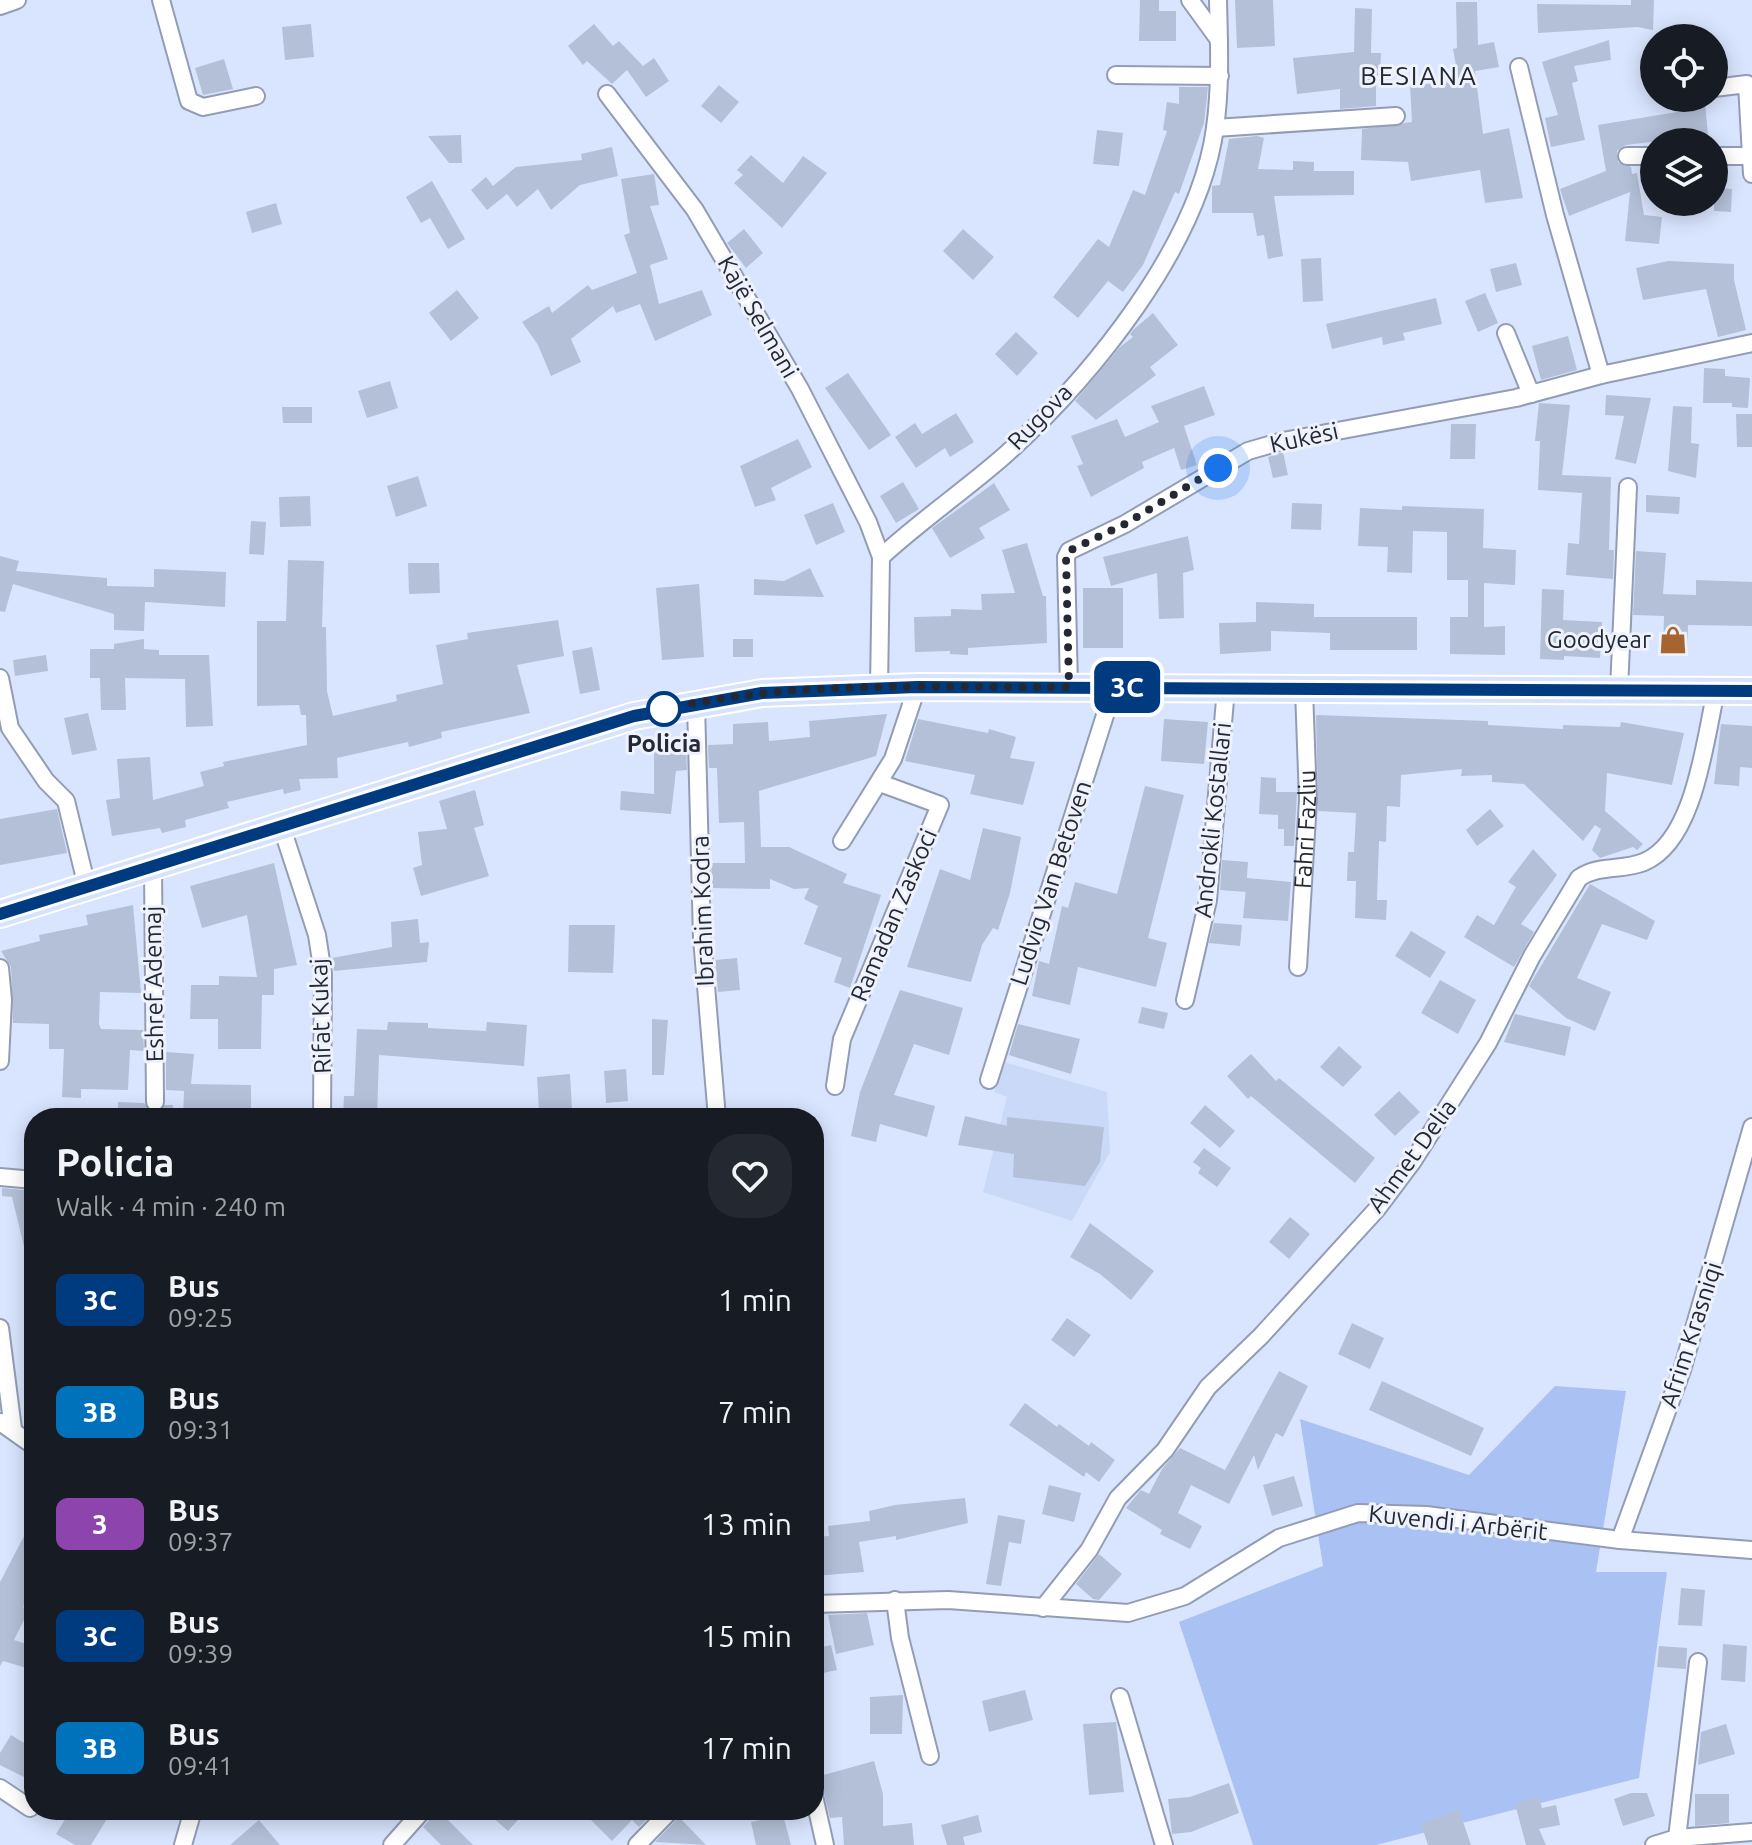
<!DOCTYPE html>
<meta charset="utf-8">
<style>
:root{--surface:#171b24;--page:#242831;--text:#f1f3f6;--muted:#9ea1a6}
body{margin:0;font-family:Ubuntu,sans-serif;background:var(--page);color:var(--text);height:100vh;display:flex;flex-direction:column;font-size:30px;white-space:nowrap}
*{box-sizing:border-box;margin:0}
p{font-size:26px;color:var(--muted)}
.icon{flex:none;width:44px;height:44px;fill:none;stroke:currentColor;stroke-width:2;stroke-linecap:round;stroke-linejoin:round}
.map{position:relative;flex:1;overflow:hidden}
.sheet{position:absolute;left:24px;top:1108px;width:800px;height:712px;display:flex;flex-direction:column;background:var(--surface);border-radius:32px;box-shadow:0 4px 20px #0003}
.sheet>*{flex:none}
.badge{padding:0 16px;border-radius:12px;font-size:28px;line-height:52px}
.buttons{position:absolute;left:1640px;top:24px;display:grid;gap:16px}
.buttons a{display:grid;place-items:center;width:88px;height:88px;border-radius:50%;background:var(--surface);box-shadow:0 4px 20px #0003;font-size:40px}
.you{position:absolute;width:40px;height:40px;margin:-20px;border:6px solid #fff;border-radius:50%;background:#1a73e8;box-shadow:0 0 0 12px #1a73e833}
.map>.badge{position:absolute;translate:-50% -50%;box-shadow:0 0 0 4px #fff}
.round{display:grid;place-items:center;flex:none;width:84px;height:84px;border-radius:32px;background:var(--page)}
.headline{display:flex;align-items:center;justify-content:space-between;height:136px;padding:0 32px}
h1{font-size:38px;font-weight:700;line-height:60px}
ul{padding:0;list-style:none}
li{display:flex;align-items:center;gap:24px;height:112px;padding:0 32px}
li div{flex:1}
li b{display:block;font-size:30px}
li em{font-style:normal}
li .badge{min-width:88px;font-weight:700;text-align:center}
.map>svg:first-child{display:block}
.built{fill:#cbd9f9}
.green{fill:#aac1f4}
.building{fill:#b4c0d8}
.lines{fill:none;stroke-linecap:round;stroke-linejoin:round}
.minor-casing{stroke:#929db5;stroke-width:20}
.primary-casing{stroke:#fff;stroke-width:30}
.minor{stroke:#fff;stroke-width:16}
.primary{stroke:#d7e2fc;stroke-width:26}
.line-casing{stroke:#fff;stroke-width:18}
.line{stroke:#003b80;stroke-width:12}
.walk{stroke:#242832;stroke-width:8;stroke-dasharray:0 14.4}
.stop-dot{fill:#fff;stroke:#003b80;stroke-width:4}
.labels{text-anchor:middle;stroke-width:6;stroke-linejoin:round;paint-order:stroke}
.street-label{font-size:24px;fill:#242832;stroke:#edf2fc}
.poi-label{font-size:24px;fill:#242832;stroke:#edf2fc;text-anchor:end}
.stop-label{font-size:24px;font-weight:bold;fill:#242832;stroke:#edf2fc}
.neighbourhood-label{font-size:26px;letter-spacing:2px;fill:#242832;stroke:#edf2fc}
</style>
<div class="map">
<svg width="1752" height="1845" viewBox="0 0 1752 1845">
<rect width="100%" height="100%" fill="#d9e5fe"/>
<path class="built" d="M1004,1062L1107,1092L1110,1152L1072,1221L983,1192L1007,1097L994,1092Z"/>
<path class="green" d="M1555,1386L1626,1391L1596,1572H1667L1639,1778L1376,1845H1253L1179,1622L1323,1566L1300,1419L1469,1475Z"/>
<path class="building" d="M1140,0H1159V11H1176V41H1139Z
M1235,0H1273L1275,46L1237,48Z
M1631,0H1654L1653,30L1638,27L1538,33L1537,4L1631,5Z
M1456,2H1477L1478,45L1494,42L1499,67L1475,71L1483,134L1509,128L1523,198L1485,203L1480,170L1411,181L1408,162L1361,160L1362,129L1412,122L1410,85L1459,82L1453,49L1457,48Z
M1355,8L1372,9L1371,53H1381L1380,78H1376V106L1340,109V89L1297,94L1293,58L1354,52Z
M311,24L314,57L285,60L282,27Z
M594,24L613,46L619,41L643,66L654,58L669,81L646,97L627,70L612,84L587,61L583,65L568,46Z
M1609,40L1611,60L1574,66L1578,81L1572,83L1585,140L1551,147L1545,118L1558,115L1542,62Z
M224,59L233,89L203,95L195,68Z
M719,85L739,102L721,123L701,106Z
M1179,87H1208L1204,123L1179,194L1175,192L1143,265L1123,292L1108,281L1078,318L1053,297L1098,239L1109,247L1133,190L1145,195L1167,131L1163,130L1167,102L1179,104Z
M1705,102L1708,135L1626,145L1617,151L1618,162L1631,167L1632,174L1637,173L1644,215L1662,217L1659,244L1625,241L1630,192L1569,216L1560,189L1606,171L1598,125L1683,111V104Z
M1097,130L1123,133L1119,166L1093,164Z
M461,135L462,163H449L428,136Z
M1257,136L1264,138L1258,169L1293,170V161L1314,162V171H1354V195L1274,196L1283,256L1268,259L1264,235L1257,236L1253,213H1212V186L1220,185L1229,139Z
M612,147L618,176L580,185L551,210L538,189L517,207L507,194L487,210L471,190L486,177L493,186L516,167L582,160L581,154Z
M751,155L783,183L803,156L827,173L782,228L734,183L743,175L737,170Z
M654,174L659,205L650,206L668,259L650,265L659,304L702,290L712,315L655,341L640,304L616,313L613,306L571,339L581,362L551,376L538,345L522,322L549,306L552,313L588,285L592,290L637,273L624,235L630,233L621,179Z
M432,181L465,239L448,249L430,218L421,223L406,197Z
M1714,188L1732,189L1731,212L1714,211Z
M276,203L282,224L252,233L246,212Z
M744,229L763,253L746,268L727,243Z
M963,229L994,257L973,280L943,251Z
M1321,258L1323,301L1303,302L1301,259Z
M1668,261L1734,264V280L1746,330L1718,337L1706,289L1643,300L1636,268Z
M1516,263L1522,285L1496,292L1490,269Z
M457,290L479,318L451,341L429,313Z
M1485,293L1498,323L1478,332L1465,301Z
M1436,298L1442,324L1403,333L1405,340L1383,345L1382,337L1332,349L1326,324Z
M1153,313L1178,345L1150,367L1156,375L1096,420L1075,401L1120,347L1133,337L1130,334L1133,330Z
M1016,332L1038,353L1017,376L995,354Z
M1568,336L1577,370L1541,380L1532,346Z
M1704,368L1725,369V376L1750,378L1748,408L1732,407V403H1703Z
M848,373L891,435L869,450L825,388Z
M390,381L398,408L367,418L358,391Z
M1204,386L1215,415L1184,426L1197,465L1181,470L1174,448L1142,462L1144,468L1091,497L1077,466L1083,464L1071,436L1117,419L1125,437L1159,422L1151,406Z
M1606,395L1651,398L1636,464L1615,459L1624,416L1605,415Z
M1539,403L1570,405L1562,475L1611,477L1609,550H1614L1613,579L1566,575L1568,543L1579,544L1582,493L1538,490L1540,441H1535Z
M1673,406L1692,407L1691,443L1699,444L1696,478L1668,471Z
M282,407H312V423H283Z
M956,413L974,442L950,457L945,448L916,468L895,437L915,423L922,434Z
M1736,414H1752V447H1737Z
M1451,424H1476L1475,459H1450Z
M798,439L812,467L771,488L776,500L755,507L740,466Z
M1283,452L1288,475L1273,478L1268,457Z
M418,476L427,506L396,517L387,486Z
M903,482L919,509L896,523L880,496Z
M994,483L1010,510L979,528L985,538L950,558L932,528Z
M1646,495L1680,497L1679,514L1646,512Z
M310,496L311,526L280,527L279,497Z
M833,503L845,532L816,545L804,515Z
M1292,503L1322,504L1321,530L1291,529Z
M1402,506L1484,509L1483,548L1516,550L1515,585L1484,583V627L1505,626V655L1450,654V617H1468V580H1447V532L1413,531L1412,573L1387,572L1388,547L1358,546L1360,508L1402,510Z
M251,521L266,522L264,555L249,554Z
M1188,536L1194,570L1183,573L1184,618L1159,619L1157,573L1111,586L1103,557Z
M1027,543L1043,596H1046L1047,643L968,648V655L950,654V651L915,652L914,617L951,616V609L982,610L981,594L1015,593L1002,550Z
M1636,551L1666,553L1663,594L1696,595V580L1752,582V626L1688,625L1687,654L1663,653L1664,616L1633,615Z
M0,556L19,561L16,571L107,578V586L154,587V569L226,572L225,607L145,602L144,631L114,630V614L13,584L5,612L0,611Z
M288,560L324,561L322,627H326L327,691L333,716L397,701L396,695L443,684L436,645L468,639L467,633L558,620L564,656L517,665L530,713L441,732L442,738L409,747L408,742L337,758L338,778L299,779L301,790L284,794L283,789L227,802L229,808L185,820L186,827L162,833L160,828L112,836L106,800L120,798L117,759L150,757L153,800L204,786L200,772L224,766L223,762L307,745L306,715H301L299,705L257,706V621H286Z
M408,563H439L440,593L409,594Z
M810,568L824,597L754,595V579L784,581Z
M699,584L704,657L662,660L656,588Z
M1083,588H1123V648H1083Z
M1542,589L1564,590L1563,620L1602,622L1600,658L1564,656V660L1540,659Z
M1256,602L1314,604V617H1417V650H1330V633L1271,631V651L1220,654L1219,623L1256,622Z
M144,639V649L159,650V655H209L213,726L186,727L185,679L125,678L126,710H101L100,678H90V649H114V644Z
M733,639H753V657H733Z
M592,647L600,690L580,694L572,651Z
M46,655L48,671L15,676L13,660Z
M88,713L97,750L72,755L64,718Z
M887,714L876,756L759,791L761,847H789L847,874L843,883L881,895L850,988L834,982L842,958L804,944L818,906L804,899L809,888L794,889L770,879V889L712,888L711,863H745L744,822L719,823L717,768H709L708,745L733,744V724L768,722L769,741L810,737L809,721Z
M1316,715L1488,721V725L1563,729V725L1620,727L1621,722L1684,733L1672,785L1607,773L1605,811L1643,844L1637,850L1633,847L1600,858L1592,850L1601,829L1595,825L1583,841L1524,784L1492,782V775L1461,776L1462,769L1401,775L1400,807L1387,806L1386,842L1379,841L1377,900H1387L1386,920L1355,918L1356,881H1347L1348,852H1354L1356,813L1318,811Z
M918,719L988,733L989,729L1016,737L1010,758L1035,762L1023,805L970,794L975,775L905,761Z
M1164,719L1208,722L1204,764L1161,761Z
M1721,724L1752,726V768L1740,767L1739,786L1714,784Z
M654,748H686L687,770L676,771L671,814L620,810L621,791L654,794Z
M1261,777L1276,778V792H1297L1294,846H1284V829H1278V815L1259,814Z
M1145,786L1184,795L1148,938L1167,943L1156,987L1078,967L1070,1005L1032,996L1039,961L1049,964L1062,906L1068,908L1075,882L1117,894Z
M475,790L484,825L474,828L489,876L421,896L413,868L422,865L418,832L447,829L439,801Z
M57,809L67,853L0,865V819Z
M1490,809L1504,826L1477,846L1466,830Z
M983,828L1021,837L1010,893L998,930L993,928L982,945L971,982L907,967L940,869L970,880Z
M1533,849L1557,875L1521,924L1534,932L1514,967L1464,937L1477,915L1494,925L1516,887L1508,882Z
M1222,860L1248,862L1246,892L1220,890Z
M274,863L297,965L274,969V995H262L261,1049H218V1019H190L191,985H219V976L257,977L247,915L202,928L190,886Z
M1247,878L1291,882L1288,921L1243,918Z
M1590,884L1655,921L1647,940L1602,924L1577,978L1611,992L1595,1031L1566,1018L1529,986Z
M133,905L141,993L100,992L99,1024L101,1029L143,1030L144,1051L130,1050L128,1090L81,1089V1098L62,1097L64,1049H49V1024L13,1023L11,967L1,951L40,941L39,935L88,925L86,915Z
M418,919L420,943L429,942L427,962L334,971L332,958L392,947L391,922Z
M1214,923L1242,925L1240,946L1209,943Z
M569,925H615L613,973L568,972Z
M1411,931L1446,952L1430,978L1395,956Z
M737,958L740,990L718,992L715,960Z
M1440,980L1476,1000L1458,1034L1421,1013Z
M900,990L963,1008L949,1055L914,1044L894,1095L935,1106L927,1137L880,1124L876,1142L851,1136L860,1092Z
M1142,1007L1168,1013L1164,1029L1138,1023Z
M1515,1014L1571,1027L1565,1056L1504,1042Z
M652,1019L668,1020L664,1075H652Z
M388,1022L428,1023V1028L486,1031L487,1022L527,1025L524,1066L379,1055L377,1118H343L344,1096H354L357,1029L387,1030Z
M1018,1024L1080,1039L1071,1074L1009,1055Z
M1339,1046L1362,1067L1343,1087L1320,1067Z
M166,1052L194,1054L191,1084L251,1085V1118H183L184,1091L166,1090Z
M1251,1054L1276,1081L1279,1078L1375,1158L1355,1183L1251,1096L1248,1099L1227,1076Z
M626,1069L628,1101L606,1103L604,1071Z
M570,1074L572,1108L539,1110L537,1077Z
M1399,1091L1420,1112L1395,1136L1374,1115Z
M118,1102L144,1103L154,1113L165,1105H173V1118H118Z
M1205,1105L1235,1131L1220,1148L1190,1123Z
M965,1116L1007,1126V1117L1104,1127L1100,1162L1085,1186L1013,1177L1014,1154L958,1145Z
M1204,1148L1231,1168L1217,1187L1198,1173L1201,1168L1193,1162Z
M2,1188L34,1191V1262L28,1263L12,1197L2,1196Z
M1290,1217L1310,1234L1289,1259L1269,1242Z
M1090,1223L1154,1271L1131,1300L1100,1274L1070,1257Z
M1067,1318L1091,1335L1074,1357L1051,1340Z
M1352,1323L1384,1338L1370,1369L1338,1354Z
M1279,1371L1308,1386L1283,1437L1276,1433L1258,1470L1254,1455L1229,1504L1191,1485L1178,1513L1202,1526L1190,1549L1160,1534L1162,1530L1126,1508L1141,1490L1149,1494L1162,1469L1180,1448L1225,1470Z
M1382,1381L1484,1428L1471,1456L1369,1410Z
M1025,1403L1057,1427L1059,1424L1089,1446L1091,1442L1115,1460L1099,1482L1086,1472L1084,1477L1009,1425Z
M1294,1476L1303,1506L1272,1516L1263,1485Z
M1049,1485L1081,1493L1074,1522L1042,1514Z
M965,1498L968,1523L896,1540V1536L859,1542L864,1572L814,1576V1537L829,1536L828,1526L870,1521L869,1511L895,1505Z
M998,1515L1025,1520L1021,1544L1009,1542L1001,1586L986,1584Z
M34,1517V1586L23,1607L29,1610L14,1640L33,1646L27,1668L3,1661L0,1666V1582Z
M1099,1554L1122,1574L1099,1600L1093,1599L1076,1584Z
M1681,1588L1705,1590L1702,1626L1678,1625Z
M867,1613L874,1645L836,1654L828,1615Z
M1723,1644L1747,1646L1745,1682L1721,1680Z
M831,1645L837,1670L814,1675V1649Z
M1659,1646L1687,1648L1686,1669L1657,1667Z
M1025,1690L1033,1720L989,1732L982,1701Z
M903,1695L902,1734H870V1697Z
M1116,1722L1124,1792L1089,1795L1083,1724Z
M1726,1724L1735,1754L1698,1765L1701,1732Z
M11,1735L34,1749V1782L0,1765V1753Z
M874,1761L883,1794V1826L912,1823L914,1845H844L842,1817L830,1818L820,1776Z
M1229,1783L1239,1813L1191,1832L1172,1834L1168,1799L1190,1797Z
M1631,1793H1647L1655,1816L1623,1826L1614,1799Z
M1695,1794H1729V1823L1695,1826Z
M1539,1797L1542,1808L1556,1805L1560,1825L1539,1829L1546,1845H1526L1515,1804Z
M71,1810H95L108,1817L91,1845H75L56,1834Z
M438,1810L473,1845H441L423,1827Z
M484,1810H527L508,1831Z
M597,1810H656L639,1827L632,1820L612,1841L589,1818Z
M1459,1810L1471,1845H1428L1421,1824Z
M783,1815L791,1845H756L751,1822Z
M978,1815L982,1832L963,1837L965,1845H947L941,1825Z
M679,1817L706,1845L655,1842Z
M259,1820L280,1845H230Z"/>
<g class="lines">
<defs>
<g id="minor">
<path d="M161,0L189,101L203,107L256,96"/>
<path d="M1190,0L1219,40"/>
<path d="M0,6L17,0"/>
<path d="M1519,67L1555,215L1601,375"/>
<path d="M1116,75L1220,76"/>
<path d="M1714,88L1747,84L1752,174"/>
<path d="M607,94L695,210L800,389L868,522L881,557L879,688"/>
<path d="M1215,128L1396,116"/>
<path d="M1627,156H1654"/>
<path d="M1714,156H1751"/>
<path d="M1506,333L1531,394"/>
<path d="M881,557C920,521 964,491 1004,456C1091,378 1199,246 1215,128C1221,85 1219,43 1218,0"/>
<path d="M0,678L10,728L46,781L66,801L87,887"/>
<path d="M1069,687L1066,557L1069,551L1125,524L1248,451L1283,441L1516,398L1601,375L1752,343"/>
<path d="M1619,690L1628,487"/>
<path d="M696,703L702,938L717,1118"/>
<path d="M281,825L317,935L323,974L322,1118"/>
<path d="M842,841L893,759L917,687"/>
<path d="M153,866L155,1102"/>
<path id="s1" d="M1298,967L1308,800L1304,690"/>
<path d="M0,968L3,1000L0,1061"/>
<path d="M1185,1000L1208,900L1226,688"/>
<path d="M989,1080L1114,687"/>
<path d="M835,1086L842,1039L940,805L880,783"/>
<path d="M0,1177L34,1180"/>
<path d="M0,1328L13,1429"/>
<path d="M0,1422L34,1446"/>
<path d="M1620,1540L1682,1370L1752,1127"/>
<path d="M895,1600L900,1638L930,1756"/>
<path d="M814,1604L948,1600L1128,1613L1185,1596L1279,1538L1358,1513L1426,1515L1620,1540L1752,1550"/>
<path d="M1043,1608L1089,1550L1118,1498L1165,1450L1208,1387L1261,1336L1377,1209L1413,1161L1488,1043L1532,956L1579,878C1600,864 1622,871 1644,862C1695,841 1705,739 1716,691"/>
<path d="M1120,1697L1164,1845"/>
<path d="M0,1788L30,1808"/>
<path d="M814,1796L825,1845"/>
<path d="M1677,1838L1752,1832"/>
<path d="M183,1845L193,1810"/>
<path d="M392,1845L423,1810"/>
<path d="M637,1845L671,1810"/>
<path d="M1654,1845L1677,1838L1698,1662"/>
</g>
<path id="primary" d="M0,914L634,716L762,693L917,687L1752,691"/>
</defs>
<use href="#minor" class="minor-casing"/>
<use href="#primary" class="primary-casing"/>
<use href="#minor" class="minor"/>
<use href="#primary" class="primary"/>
</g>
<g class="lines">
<defs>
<path id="line" d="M0,914L634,716L762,693L917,687L1752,691"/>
</defs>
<use href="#line" class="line-casing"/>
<use href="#line" class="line"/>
<path class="walk" d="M664,709L657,711C791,679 932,688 1069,687L1066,557L1069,551L1125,524L1218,468"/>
</g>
<defs>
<symbol id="shop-bare" viewBox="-9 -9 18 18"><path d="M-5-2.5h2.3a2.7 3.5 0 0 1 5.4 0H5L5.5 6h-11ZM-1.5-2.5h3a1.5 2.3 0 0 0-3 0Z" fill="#a76431" stroke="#edf2fc" stroke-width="2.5" paint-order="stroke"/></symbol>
</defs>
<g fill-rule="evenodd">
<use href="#shop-bare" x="1653" y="620" width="40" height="40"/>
</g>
<circle class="stop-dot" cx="664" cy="709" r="16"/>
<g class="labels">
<g class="street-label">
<text transform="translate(758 317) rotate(60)" y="8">Kajë Selmani</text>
<text transform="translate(1040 417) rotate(-46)" y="8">Rugova</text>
<text transform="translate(1304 438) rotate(-12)" y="8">Kukësi</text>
<text transform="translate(1213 820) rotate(-84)" y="8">Androkli Kostallari</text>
<text dy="8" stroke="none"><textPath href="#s1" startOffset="138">Fahri Fazliu</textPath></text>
<text transform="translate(1051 883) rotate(-72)" y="8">Ludvig Van Betoven</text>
<text transform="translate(703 911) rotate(-92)" y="8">Ibrahim Kodra</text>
<text transform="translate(894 915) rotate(-67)" y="8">Ramadan Zaskoci</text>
<text transform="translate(154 984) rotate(-91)" y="8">Eshref Ademaj</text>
<text transform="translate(321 1016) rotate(-92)" y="8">Rifat Kukaj</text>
<text transform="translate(1412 1156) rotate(-54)" y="8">Ahmet Delia</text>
<text transform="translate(1691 1335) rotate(-72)" y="8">Afrim Krasniqi</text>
<text transform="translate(1458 1523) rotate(6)" y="8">Kuvendi i Arbërit</text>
</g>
<g class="poi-label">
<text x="1651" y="648">Goodyear</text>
</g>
<g class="stop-label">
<text x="664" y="752">Policia</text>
</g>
<g class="neighbourhood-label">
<text x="1419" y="85">BESIANA</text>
</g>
</g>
</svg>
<div class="buttons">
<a><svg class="icon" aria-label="locate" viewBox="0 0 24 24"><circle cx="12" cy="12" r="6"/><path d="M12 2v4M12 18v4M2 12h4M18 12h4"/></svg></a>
<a><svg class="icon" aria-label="layers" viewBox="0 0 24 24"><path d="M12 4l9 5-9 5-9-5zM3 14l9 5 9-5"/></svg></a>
</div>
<div class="you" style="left:1218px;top:468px"></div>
<b class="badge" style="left:1127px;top:687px;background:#003b80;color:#fff">3C</b>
<section class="sheet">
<div class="headline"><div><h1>Policia</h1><p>Walk · 4 min · 240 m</p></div><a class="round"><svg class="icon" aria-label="heart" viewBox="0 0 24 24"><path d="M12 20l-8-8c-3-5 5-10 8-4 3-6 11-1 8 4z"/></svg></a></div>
<ul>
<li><span class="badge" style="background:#003b80;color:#fff">3C</span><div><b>Bus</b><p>09:25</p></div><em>1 min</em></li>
<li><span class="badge" style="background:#0072bc;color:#fff">3B</span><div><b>Bus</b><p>09:31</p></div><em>7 min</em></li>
<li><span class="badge" style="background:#8e44ad;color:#fff">3</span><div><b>Bus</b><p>09:37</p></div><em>13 min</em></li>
<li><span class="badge" style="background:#003b80;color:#fff">3C</span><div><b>Bus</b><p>09:39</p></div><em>15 min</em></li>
<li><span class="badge" style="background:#0072bc;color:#fff">3B</span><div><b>Bus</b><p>09:41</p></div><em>17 min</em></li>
</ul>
</section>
</div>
